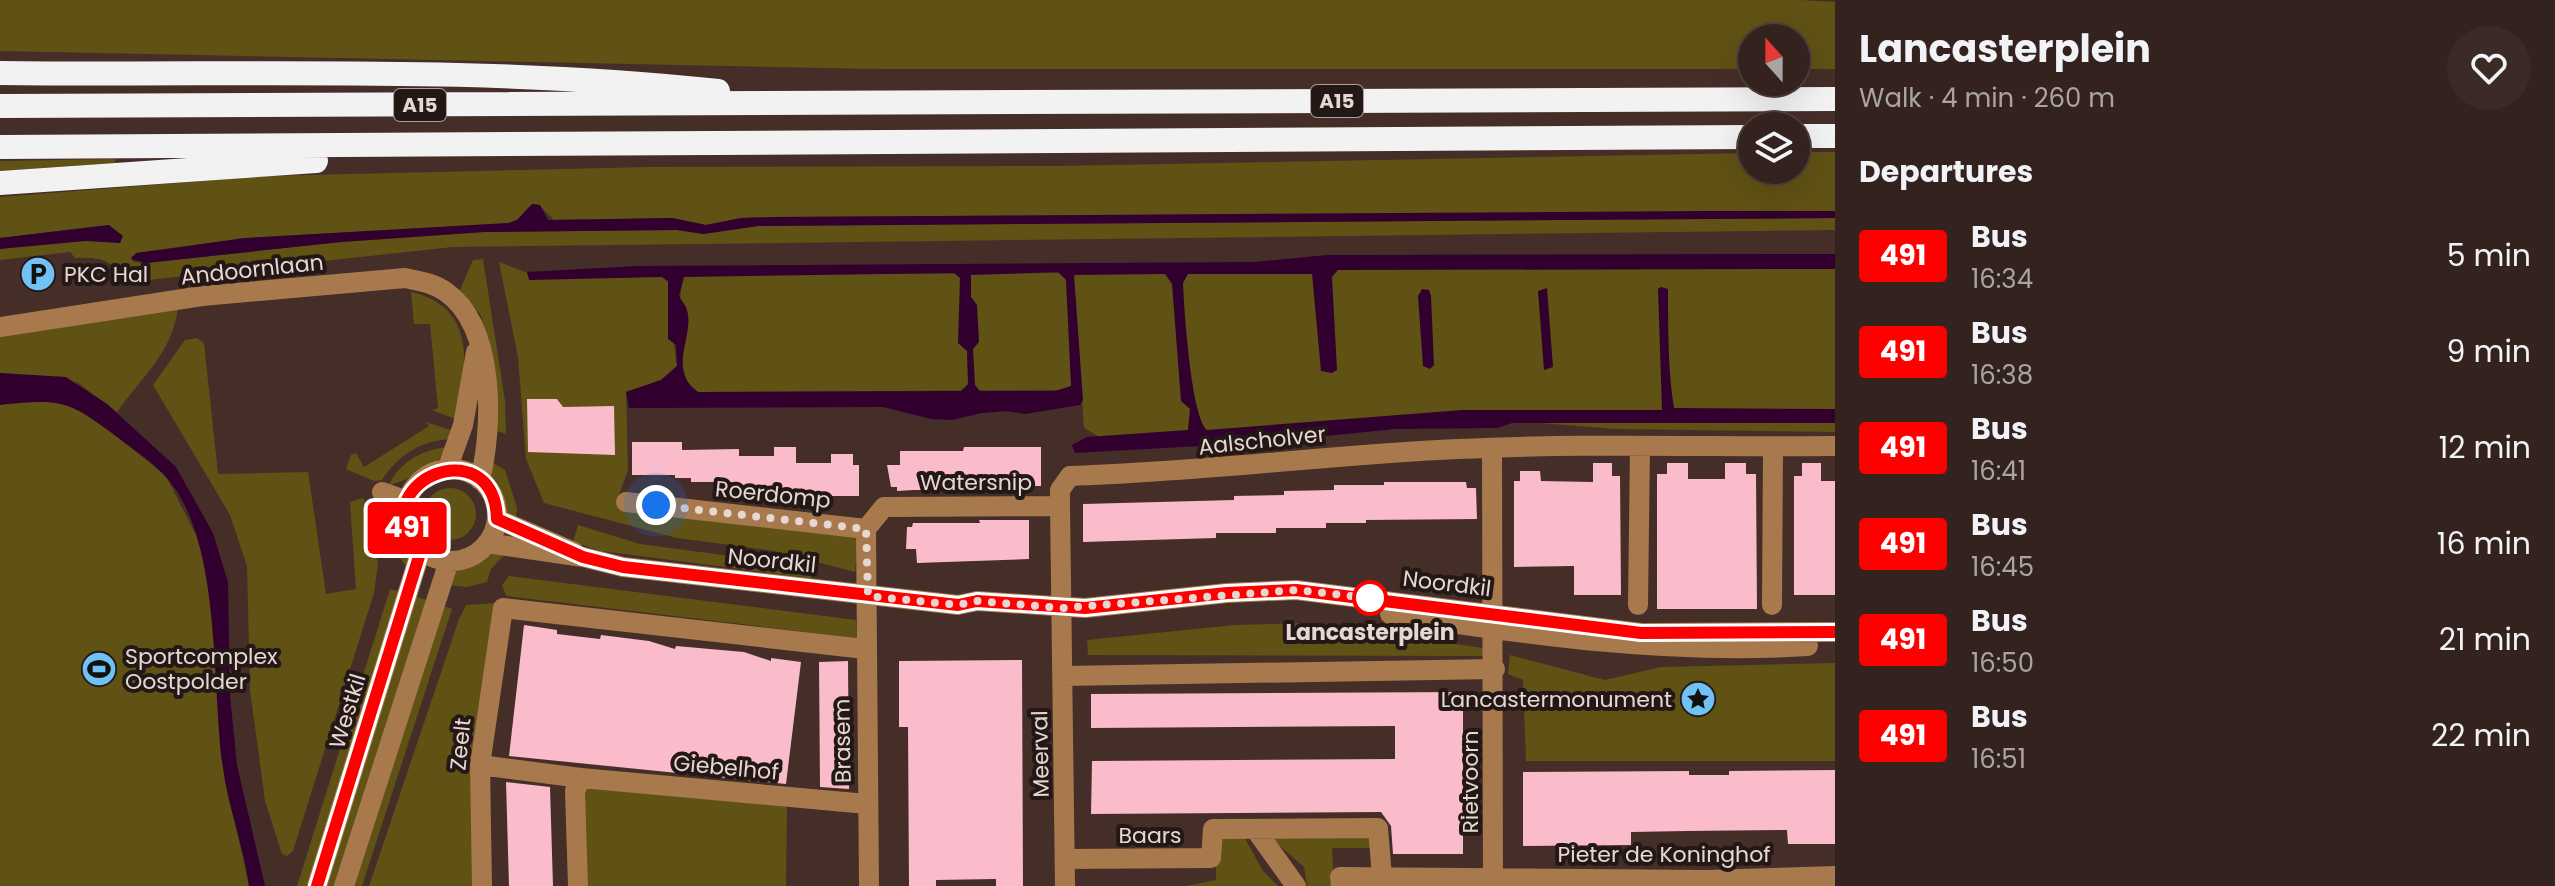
<!DOCTYPE html>
<meta charset="utf-8">
<style>
:root{--surface:#34221e;--page:#3c2a27;--text:#f1f3f6;--muted:#a9a4a4;--line:#4e3f3c}
body{margin:0;font-family:Poppins,sans-serif;background:var(--page);color:var(--text);height:100vh;display:flex;flex-direction:column;font-size:30px;white-space:nowrap}
*{box-sizing:border-box;margin:0}
p{font-size:26px;color:var(--muted)}
.icon{flex:none;width:44px;height:44px;fill:none;stroke:currentColor;stroke-width:2;stroke-linecap:round;stroke-linejoin:round}
.map{position:relative;flex:1;overflow:hidden}
.details{display:flex;flex-direction:column;background:var(--surface);width:720px}
.details>*{flex:none}
.badge{padding:0 16px;border-radius:6px;font-size:28px;line-height:52px}
.needle{width:52px;rotate:339deg}
.tools{position:absolute;left:1738px;top:24px;display:grid;gap:16px}
.tools a{display:grid;place-items:center;width:72px;height:72px;border-radius:50%;background:var(--surface);box-shadow:0 8px 32px #0002,0 0 0 2px var(--line);font-size:40px}
.you{position:absolute;width:40px;height:40px;margin:-20px;border:6px solid #fff;border-radius:50%;background:#1a73e8;box-shadow:0 0 0 12px #1a73e833}
.map>.badge{position:absolute;translate:-50% -50%;box-shadow:0 0 0 4px #fff}
h2{padding:0 24px;font-size:30px;line-height:72px}
.round{display:grid;place-items:center;flex:none;width:84px;height:84px;border-radius:42px;background:var(--page)}
.overview{display:flex;align-items:center;justify-content:space-between;height:136px;padding:0 24px}
h1{font-size:38px;font-weight:700;line-height:60px}
ul{padding:0;list-style:none}
li{display:flex;align-items:center;gap:24px;height:96px;padding:0 24px}
li div{flex:1}
li b{display:block;font-size:30px}
li em{font-style:normal}
li .badge{min-width:88px;font-weight:700;text-align:center}
main{display:flex;flex:1;min-height:0}
.map>svg:first-child{display:block}
.green{fill:#605114}
.water{fill:#31002e;fill-rule:evenodd}
.building{fill:#fabbcb}
.lines{fill:none;stroke-linecap:round;stroke-linejoin:round}
.minor{stroke:#a7794d;stroke-width:20}
.highway{stroke:#f2f2f2;stroke-width:24}
.line-casing{stroke:#fff;stroke-width:18}
.line{stroke:#f00;stroke-width:12}
.walk{stroke:#e7d7d3;stroke-width:8;stroke-dasharray:0 14.4}
.stop-dot{fill:#fff;stroke:#f00;stroke-width:4}
.labels{text-anchor:middle;stroke-width:8;stroke-linejoin:round;paint-order:stroke}
.shield{fill:#231816;stroke:#ac9e9a;stroke-width:2}
.shield-label{font-size:20px;font-weight:bold;fill:#e7d7d3}
.street-label{font-size:22px;fill:#e7d7d3;stroke:#231816}
.poi-label{font-size:22px;fill:#e7d7d3;stroke:#231816;text-anchor:start}
.stop-label{font-size:22px;font-weight:bold;fill:#e7d7d3;stroke:#231816}
</style>
<main>
<div class="map">
<svg width="1835" height="886" viewBox="0 0 1835 886">
<rect width="100%" height="100%" fill="#452d28"/>
<path class="green" d="M0,0H1801L1835,2V69H1796V38H1752V69H876L0,51Z
M1796,152H1835V211L775,217L741,218L706,225L672,218L554,220L539,205L532,204L517,220L509,223L245,238L131,256L133,262L146,263L341,242L484,232L677,230L703,234L758,226L1835,218V230L453,247L120,283C115,258 97,257 75,258L70,252L0,260V249C37,244 82,236 119,243L109,225L0,238V197L265,176L648,167L1056,166L1752,153V170H1796Z
M115,159V163L0,171V161Z
M1835,258V432L1616,429L1487,419L1100,437L1084,428L1073,274Z
M483,259L505,401L506,434L497,431L483,323L480,314L460,290L473,260Z
M499,262L533,275L662,277L669,283L668,304L677,366L661,380L626,392L628,470L616,503L854,536L858,542L855,572L775,551L677,538L544,503L526,459L518,357Z
M1068,273L1073,383L1067,390L698,392C690,387 686,381 684,371C680,355 677,286 685,275Z
M411,292C478,307 466,367 458,420L432,410L438,408L430,324H414Z
M178,308C171,355 143,375 117,412L74,380L121,440L166,476L196,535L205,564L212,617L223,768L249,886H0V335Z
M197,338L204,343L218,474L308,472L326,594L356,589L350,502L363,498L368,505L370,536L378,563L374,593L293,851L287,856L282,854L265,801L250,690L247,566L230,515L153,385L185,340Z
M426,422L454,431L452,439C422,440 398,455 382,480L374,481L346,469L351,455L356,453L364,467L429,426Z
M449,447C438,466 410,480 389,485C400,461 424,449 449,447Z
M490,461L505,470L517,508L516,521C499,510 491,481 490,461Z
M424 514a26 26 0 1 1 52 0a26 26 0 1 1-52 0Z
M384,503C399,516 410,550 408,569L386,539Z
M578,525L640,544L753,559L812,574L811,578L601,551L573,542Z
M495,553H506L491,569L487,582L467,587L448,585L455,571Z
M509,576L856,620L857,638L506,596L502,585Z
M390,589L402,592L309,886H297Z
M414,596L431,601L338,886H321Z
M495,603L477,743L478,886H369L459,619L466,605Z
M441,605L452,609L362,886H349Z
M1307,623L1483,648V656L1088,655L1087,640L1235,625Z
M1510,655L1605,680L1661,667L1835,663V761H1526L1523,680L1508,674Z
M589,785L787,805L786,886H586L584,794Z
M1242,833L1263,871L1278,886H1186L1216,880V835Z
M1266,834L1374,835L1372,848H1332L1334,886H1307L1304,867Z"/>
<path class="water" d="M532,204L540,205L548,220L672,218L706,225L741,218L775,217L1706,211H1835V218L758,226L703,234L677,230L484,232L341,242L146,263L131,259L136,253L245,238L509,223L517,220Z
M109,225L123,236L120,243L85,241L0,249V238Z
M1835,254V269L1338,270L1332,277L1337,370L1332,373L1321,371L1312,274H1188L1183,283C1184,308 1191,416 1207,430L1462,410H1662L1658,289L1661,287L1668,289C1668,329 1668,372 1674,408L1835,409V423H1512L1497,428L1396,429L1254,443L1075,453L1072,445L1087,437L1188,430L1190,409L1181,401L1172,284L1165,274L1074,275L1083,400L1080,405L1025,414L1006,411L982,413L952,420L931,419L883,407L629,408L626,392L661,380L677,366L676,345L668,339V281L662,277L529,280L527,272L637,266L1253,262L1327,255ZM1058,272L1066,280L1071,386L1055,391H980L975,385L973,349L979,342L977,305L971,297V275ZM954,273L960,278L958,343L967,351L968,384L961,391L698,392C665,369 697,334 686,307C684,303 681,300 679,296L684,277Z
M1547,288L1553,367L1544,370L1538,291Z
M1422,289L1429,290L1431,296L1434,365L1430,369L1423,366L1418,296Z
M0,373L66,377L107,404L176,467L213,533L228,582L230,696L237,765L265,886H249C244,846 228,808 223,768C211,687 223,536 164,475C152,462 136,451 121,440C69,401 65,398 0,405Z"/>
<path class="building" d="M527,399H557L563,407L614,406L615,455L528,452Z
M632,442H682V450L739,449V456H774V447H796V463H831V454H853V465H859V496H806V492H789V489H749V486H732V482H691V478H675V475H632Z
M964,447H1041V486H945V490H914L897,491V487H891L887,465H900V451H963Z
M1593,463H1612V476H1620L1621,595H1574V566L1514,567V481H1520V471H1540L1541,481L1593,482Z
M1667,463H1688V479H1725V463H1746V474H1756L1757,609H1657V474H1667Z
M1802,463H1821V481H1835V595H1794V476H1802Z
M1384,482H1466L1467,488H1476L1477,519L1366,520V523H1326V528H1276V533H1216V538L1083,542V504L1234,500V496L1284,495V491L1334,490V485H1384Z
M979,520H1029V559L917,563L916,549H906L907,527H912L913,523H980Z
M524,625L557,630V634L600,639L601,635L649,641L675,649L676,646L744,652L771,661V658L801,662L786,784L509,756Z
M1022,660L1023,886H996V879L936,880V886H909L908,727H899V661Z
M848,661L849,789L820,787L819,662Z
M1463,692V854H1393L1391,826L1381,812L1091,814L1092,761L1395,759V726L1091,728V694Z
M1835,770V844H1788L1787,830L1687,831L1631,832V845L1523,846V772L1689,771V775H1729V771Z
M506,782L550,787L553,886H509Z"/>
<g class="lines">
<path class="minor" d="M0,327L202,296L405,278C419,281 434,283 446,292C496,327 493,428 480,480
M1492,448L1493,886
M405 515a46 46 0 1 1 92 0a46 46 0 1 1-92 0Z
M447,470L463,425L476,352
M382,492L407,501
M626,502L866,529
M1060,506V490L1070,476C1200,472 1328,455 1458,449C1583,443 1710,447 1835,446
M497,519L574,552
M487,543L583,557L623,567L958,605L977,601L1085,608L1227,593L1296,590L1641,633L1835,632
M1638,605L1640,447
M1772,605L1773,447
M1390,614C1529,635 1667,655 1808,646
M1063,676L1495,669
M480,765L581,778
M1255,829L1296,886
M1065,859L1211,858L1213,829L1378,828L1382,877
M317,886L421,550
M344,886L449,561
M482,886L480,765L503,608L865,649
M578,886L575,791L581,778L867,804
M869,886L866,529L884,507L1060,506L1065,886
M1341,886L1340,877L1707,880L1835,876"/>
<path class="highway" d="M0,73C239,76 479,65 718,91
M0,106L1835,99
M1796,136H1835
M0,147L1752,137
M0,183L316,161"/>
</g>
<g class="lines">
<defs>
<path id="line" d="M317,886L421,550C357,484 494,426 497,519L583,557L623,567L958,605L977,601L1085,608L1227,593L1296,590L1641,633L1835,632"/>
</defs>
<use href="#line" class="line-casing"/>
<use href="#line" class="line"/>
<path class="walk" d="M656,505L866,529L868,596L958,605L977,601L1063,608L1296,590L1370,598"/>
</g>
<defs>
<symbol id="parking-disc" viewBox="-11 -11 22 22"><circle r="9.5" fill="#70c1f4" stroke="#231816"/><path d="M-3.5-5.5H1a3.5 3.5 0 0 1 0 7H-1V5.5H-3.5ZM-1-3.4V-.6H.8a1.4 1.4 0 0 0 0-2.8Z" fill="#111"/></symbol>
<symbol id="stadium-disc" viewBox="-11 -11 22 22"><circle r="9.5" fill="#70c1f4" stroke="#231816"/><path d="M0-5a6.5 5 0 1 0 0 10a6.5 5 0 1 0 0-10ZM-3.5-1.8h7v3.6h-7Z" fill="#111"/></symbol>
<symbol id="sight-disc" viewBox="-11 -11 22 22"><circle r="9.5" fill="#70c1f4" stroke="#231816"/><path d="M0-6L1.8-2.2L6-1.7L2.9 1.2L3.7 5.4L0 3.3L-3.7 5.4L-2.9 1.2L-6-1.7L-1.8-2.2Z" fill="#111"/></symbol>
</defs>
<g fill-rule="evenodd">
<use href="#parking-disc" x="18" y="254" width="40" height="40"/>
<use href="#stadium-disc" x="79" y="649" width="40" height="40"/>
<use href="#sight-disc" x="1678" y="679" width="40" height="40"/>
</g>
<circle class="stop-dot" cx="1370" cy="598" r="16"/>
<g class="labels">
<g class="shield">
<rect x="1311" y="85" width="52" height="32" rx="6"/>
<rect x="394" y="89" width="52" height="32" rx="6"/>
</g>
<g class="shield-label">
<text x="1337" y="108">A15</text>
<text x="420" y="112">A15</text>
</g>
<g class="street-label">
<text transform="translate(252 269) rotate(-6)" y="8">Andoornlaan</text>
<text transform="translate(1262 440) rotate(-6)" y="8">Aalscholver</text>
<text x="976" y="490">Watersnip</text>
<text transform="translate(773 494) rotate(6)" y="8">Roerdomp</text>
<text transform="translate(772 560) rotate(6)" y="8">Noordkil</text>
<text transform="translate(1447 583) rotate(7)" y="8">Noordkil</text>
<text transform="translate(347 711) rotate(-73)" y="8">Westkil</text>
<text transform="translate(842 741) rotate(-91)" y="8">Brasem</text>
<text transform="translate(460 744) rotate(-84)" y="8">Zeelt</text>
<text transform="translate(1040 754) rotate(-91)" y="8">Meerval</text>
<text transform="translate(726 767) rotate(5)" y="8">Giebelhof</text>
<text transform="translate(1470 782) rotate(-90)" y="8">Rietvoorn</text>
<text x="1150" y="843">Baars</text>
<text x="1664" y="862">Pieter de Koninghof</text>
</g>
<g class="poi-label">
<text x="64" y="282">PKC Hal</text>
<text x="125" y="664">Sportcomplex<tspan x="125" dy="25">Oostpolder</tspan></text>
<text x="1672" y="707" text-anchor="end">Lancastermonument</text>
</g>
<g class="stop-label">
<text x="1370" y="640">Lancasterplein</text>
</g>
</g>
</svg>
<div class="tools">
<a><svg class="needle" viewBox="-14 -14 28 28"><path d="M0-13l5 13h-10z" fill="#e53935"/><path d="M0 13l5-13h-10z" fill="#a9a4a4"/></svg></a>
<a><svg class="icon" aria-label="layers" viewBox="0 0 24 24"><path d="M12 4l9 5-9 5-9-5zM3 14l9 5 9-5"/></svg></a>
</div>
<div class="you" style="left:656px;top:505px"></div>
<b class="badge" style="left:407px;top:528px;background:#f00;color:#fff">491</b>
</div>
<section class="details">
<div class="overview"><div><h1>Lancasterplein</h1><p>Walk · 4 min · 260 m</p></div><a class="round"><svg class="icon" aria-label="heart" viewBox="0 0 24 24"><path d="M12 20l-8-8c-3-5 5-10 8-4 3-6 11-1 8 4z"/></svg></a></div>
<h2>Departures</h2>
<ul>
<li><span class="badge" style="background:#f00;color:#fff">491</span><div><b>Bus</b><p>16:34</p></div><em>5 min</em></li>
<li><span class="badge" style="background:#f00;color:#fff">491</span><div><b>Bus</b><p>16:38</p></div><em>9 min</em></li>
<li><span class="badge" style="background:#f00;color:#fff">491</span><div><b>Bus</b><p>16:41</p></div><em>12 min</em></li>
<li><span class="badge" style="background:#f00;color:#fff">491</span><div><b>Bus</b><p>16:45</p></div><em>16 min</em></li>
<li><span class="badge" style="background:#f00;color:#fff">491</span><div><b>Bus</b><p>16:50</p></div><em>21 min</em></li>
<li><span class="badge" style="background:#f00;color:#fff">491</span><div><b>Bus</b><p>16:51</p></div><em>22 min</em></li>
</ul>
</section>
</main>
